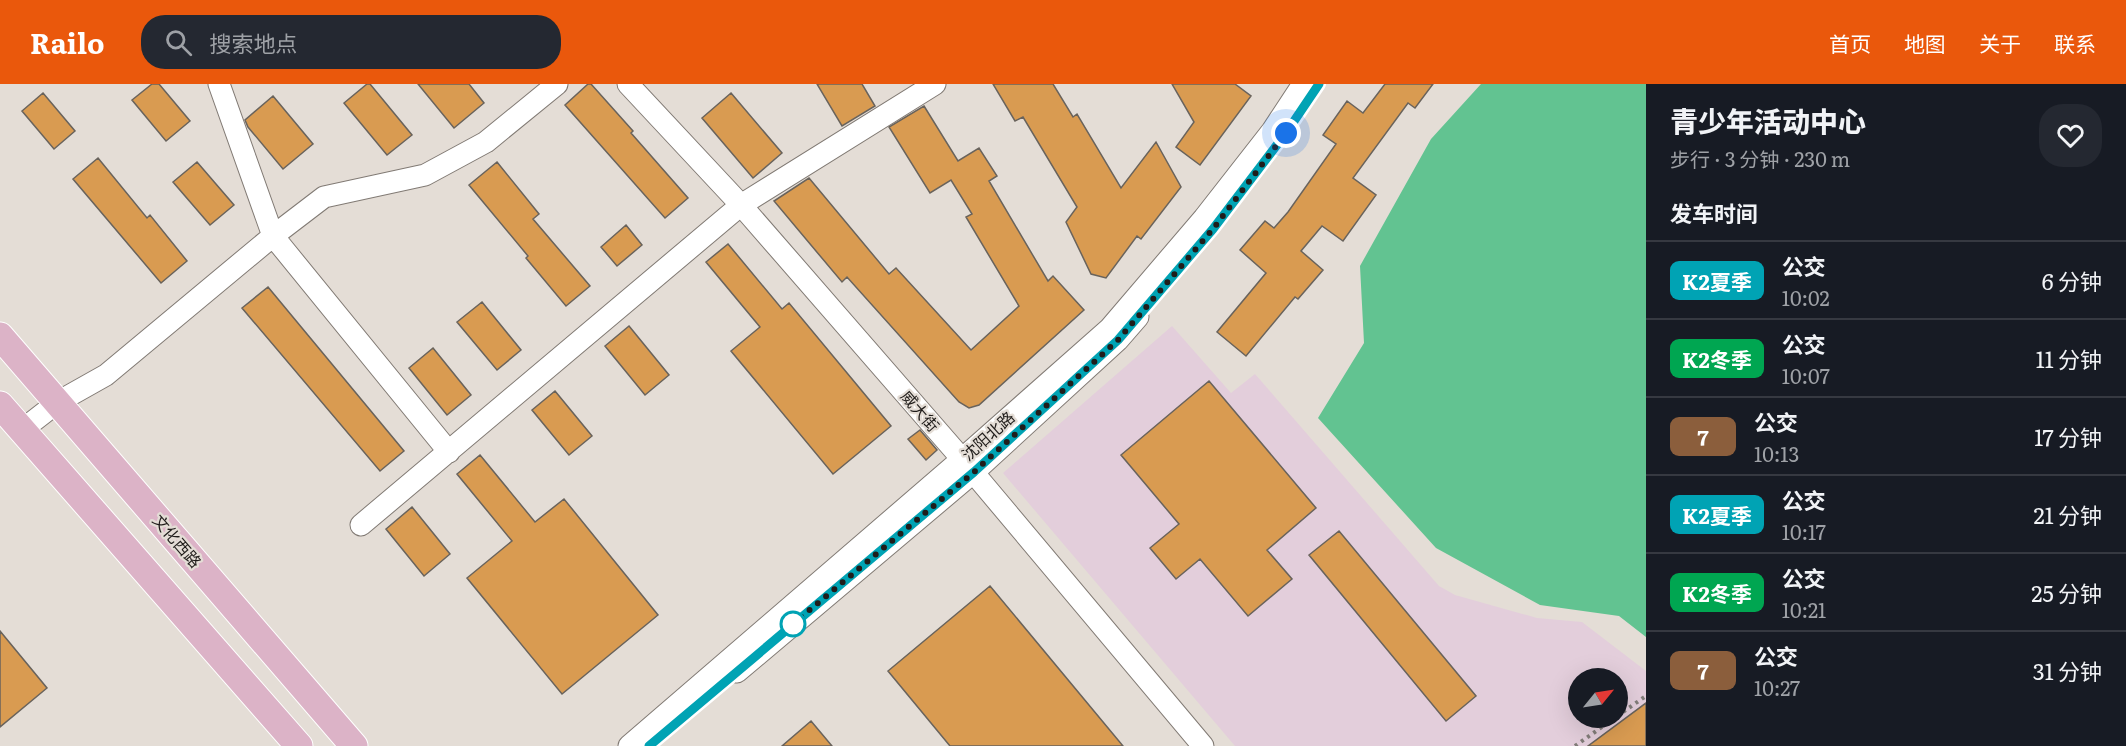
<!DOCTYPE html>
<html lang="zh">
<meta charset="utf-8">
<style>
:root{--surface:#171b24;--page:#242831;--text:#f1f3f6;--muted:#9ea1a6;--line:#363941;--accent:#ea580c}
body{margin:0;font-family:Literata,"Noto Sans SC",serif;background:var(--page);color:var(--text);height:100vh;display:flex;flex-direction:column;font-size:22px;white-space:nowrap}
*{box-sizing:border-box;margin:0}
p{font-size:20px;color:var(--muted)}
.icon{flex:none;width:33px;height:33px;fill:none;stroke:currentColor;stroke-width:2;stroke-linecap:round;stroke-linejoin:round}
.map{position:relative;flex:1;overflow:hidden}
.details{display:flex;flex-direction:column;background:var(--surface);width:480px}
.details>*{flex:none}
.badge{padding:0 12px;border-radius:9px;font-size:21px;line-height:39px}
.needle{width:39px;rotate:60deg}
.controls{position:absolute;left:1568px;top:584px;display:grid;gap:12px}
.controls a{display:grid;place-items:center;width:60px;height:60px;border-radius:50%;background:var(--surface);box-shadow:0 6px 24px #0002;font-size:30px}
.you{position:absolute;width:30px;height:30px;margin:-15px;border:4px solid #fff;border-radius:50%;background:#1a73e8;box-shadow:0 0 0 9px #1a73e833}
.map>.badge{position:absolute;translate:-50% -50%;box-shadow:0 0 0 3px #fff}
h2{padding:0 24px;font-size:22px;line-height:54px}
.round{display:grid;place-items:center;flex:none;width:63px;height:63px;border-radius:24px;background:var(--page)}
.summary{display:flex;align-items:center;justify-content:space-between;height:102px;padding:0 24px}
h1{font-size:28px;font-weight:800;line-height:45px}
ul{padding:0;list-style:none}
li{display:flex;align-items:center;gap:18px;height:78px;padding:0 24px;border-top:2px solid var(--line)}
li div{flex:1}
li b{display:block;font-size:22px}
li em{font-style:normal}
li .badge{min-width:66px;font-weight:700;text-align:center}
header{display:flex;align-items:center;gap:36px;box-sizing:border-box;height:84px;padding:0 30px;background:var(--accent);color:#fff}
header strong{font-size:28px}
nav{display:flex;gap:33px;margin-inline-start:auto;font-size:21px}
.search{width:420px;height:54px;background:var(--page);display:flex;align-items:center;gap:15px;box-sizing:border-box;padding:0 21px;border-radius:24px;color:var(--muted);font-size:22px}
main{display:flex;flex:1;min-height:0}
.map>svg:first-child{display:block}
.education{fill:#e3cedb;fill-rule:evenodd}
.forest{fill:#62c391}
.building{fill:#d99b51;stroke:#69635c;stroke-width:1.5}
.lines{fill:none;stroke-linecap:round;stroke-linejoin:round}
.minor-casing{stroke:#817a74;stroke-width:23}
.major-casing{stroke:#fff;stroke-width:29}
.path{stroke:#827d79;stroke-width:4;stroke-dasharray:3 4.5;stroke-linecap:butt}
.minor{stroke:#fff;stroke-width:21}
.major{stroke:#dcb3c7;stroke-width:27}
.line-casing{stroke:#fff;stroke-width:14}
.line{stroke:#00a3b4;stroke-width:9}
.walk{stroke:#201d1b;stroke-width:6;stroke-dasharray:0 10.8}
.stop-dot{fill:#fff;stroke:#00a3b4;stroke-width:3}
.labels{text-anchor:middle;stroke-width:4.5;stroke-linejoin:round;paint-order:stroke}
.street-label{font-size:16px;fill:#201d1b;stroke:#e4ddd6}
</style>
<header>
<strong>Railo</strong>
<div class="search"><svg class="icon" aria-label="search" viewBox="0 0 24 24"><circle cx="10" cy="10" r="6"/><path d="M15 15l6 6"/></svg>搜索地点</div>
<nav><a>首页</a><a>地图</a><a>关于</a><a>联系</a></nav>
</header>
<main>
<div class="map">
<svg width="1646" height="662" viewBox="0 0 1646 662">
<rect width="100%" height="100%" fill="#e4ddd6"/>
<path class="education" d="M1172,242L1231,309L1255,290L1439,502L1455,511L1537,534L1582,538L1646,587V662H1235L1003,389ZM1578,594H1617V633H1578Z"/>
<path class="forest" d="M1481,0H1646V553L1619,532L1540,521L1436,464L1318,334L1364,259L1360,182L1431,55Z"/>
<path class="building" d="M152,0H159L190,37L166,57L132,16Z
M367,0H370L412,51L387,71L344,19Z
M418,0H469L484,19L454,44Z
M588,0H591L633,47L631,49L688,114L665,134L565,21Z
M817,0H862L875,22L842,42Z
M993,0H1053L1073,33L1077,30L1121,104L1156,58L1181,103L1141,155L1137,152L1106,194L1091,190L1066,138L1077,123L1023,33L1015,37Z
M1172,0H1235L1251,12L1200,81L1176,63L1194,38Z
M1385,0H1433L1415,24L1408,19L1353,94L1376,111L1343,157L1322,142L1301,167L1323,186L1298,215L1295,213L1246,272L1217,248L1266,189L1240,166L1265,137L1274,144L1288,128L1336,60L1323,51L1347,17L1363,29Z
M43,9L75,47L54,65L22,27Z
M731,9L782,69L753,94L702,34Z
M273,12L313,60L283,85L248,43L245,36Z
M924,22L958,77L979,64L997,92L989,97L1048,197L1053,192L1084,226L979,321L969,324L959,318L847,193L842,198L774,117L809,94L889,190L896,184L971,266L1019,222L966,133L972,130L951,96L930,109L889,43Z
M98,74L147,134L150,131L187,177L161,199L73,95Z
M197,78L234,121L210,141L173,98Z
M497,78L539,130L533,135L590,202L566,222L526,174L528,172L469,101Z
M626,141L642,161L617,182L601,163Z
M728,160L782,225L789,219L891,342L833,390L731,267L760,243L706,178Z
M268,203L404,367L380,387L242,224Z
M482,218L521,266L497,286L457,238Z
M629,242L669,291L645,311L605,262Z
M433,264L471,311L447,331L409,284Z
M1209,297L1316,424L1267,466L1292,495L1248,532L1200,475L1176,495L1150,464L1179,440L1121,371Z
M555,307L592,352L569,371L532,326Z
M920,346L937,366L926,376L908,355Z
M480,371L535,438L564,415L658,531L562,610L467,494L512,457L457,390Z
M412,423L450,470L424,492L386,445Z
M1339,447L1476,612L1446,637L1309,471Z
M990,502L1123,662H950L888,587Z
M0,547L47,604L0,643Z
M1646,619V662H1588Z
M811,637L832,662H782Z"/>
<g class="lines">
<defs>
<path id="minor" d="M219,0L273,152L449,368
M628,0L741,121L962,375L1203,662
M22,346L58,318L106,291L273,152L324,113L425,91L486,58L557,0
M361,441L741,121L935,0
M737,588L974,388L1118,256L1138,233
M629,662L962,375L1110,244L1204,134L1272,47L1303,0"/>
<path id="major" d="M0,252L354,662
M0,321L299,662"/>
</defs>
<use href="#minor" class="minor-casing"/>
<use href="#major" class="major-casing"/>
<path class="path" d="M1617,632L1646,612
M1575,662L1616,633"/>
<use href="#minor" class="minor"/>
<use href="#major" class="major"/>
</g>
<g class="lines">
<defs>
<path id="line" d="M649,662L974,388L1118,256L1213,145L1286,49L1319,0"/>
</defs>
<use href="#line" class="line-casing"/>
<use href="#line" class="line"/>
<path class="walk" d="M793,540L974,388L1118,256L1213,145L1286,49"/>
</g>
<circle class="stop-dot" cx="793" cy="540" r="12"/>
<g class="labels">
<g class="street-label">
<text transform="translate(920 327) rotate(49)" y="6">威大街</text>
<text transform="translate(988 352) rotate(-42)" y="6">沈阳北路</text>
<text transform="translate(177 457) rotate(49)" y="6">文化西路</text>
</g>
</g>
</svg>
<div class="controls">
<a><svg class="needle" viewBox="-14 -14 28 28"><path d="M0-13l5 13h-10z" fill="#e53935"/><path d="M0 13l5-13h-10z" fill="#9ea1a6"/></svg></a>
</div>
<div class="you" style="left:1286px;top:49px"></div>
</div>
<section class="details">
<div class="summary"><div><h1>青少年活动中心</h1><p>步行 · 3 分钟 · 230 m</p></div><a class="round"><svg class="icon" aria-label="heart" viewBox="0 0 24 24"><path d="M12 20l-8-8c-3-5 5-10 8-4 3-6 11-1 8 4z"/></svg></a></div>
<h2>发车时间</h2>
<ul>
<li><span class="badge" style="background:#00a3b4;color:#fff">K2夏季</span><div><b>公交</b><p>10:02</p></div><em>6 分钟</em></li>
<li><span class="badge" style="background:#00a651;color:#fff">K2冬季</span><div><b>公交</b><p>10:07</p></div><em>11 分钟</em></li>
<li><span class="badge" style="background:#8b5e3c;color:#fff">7</span><div><b>公交</b><p>10:13</p></div><em>17 分钟</em></li>
<li><span class="badge" style="background:#00a3b4;color:#fff">K2夏季</span><div><b>公交</b><p>10:17</p></div><em>21 分钟</em></li>
<li><span class="badge" style="background:#00a651;color:#fff">K2冬季</span><div><b>公交</b><p>10:21</p></div><em>25 分钟</em></li>
<li><span class="badge" style="background:#8b5e3c;color:#fff">7</span><div><b>公交</b><p>10:27</p></div><em>31 分钟</em></li>
</ul>
</section>
</main>
